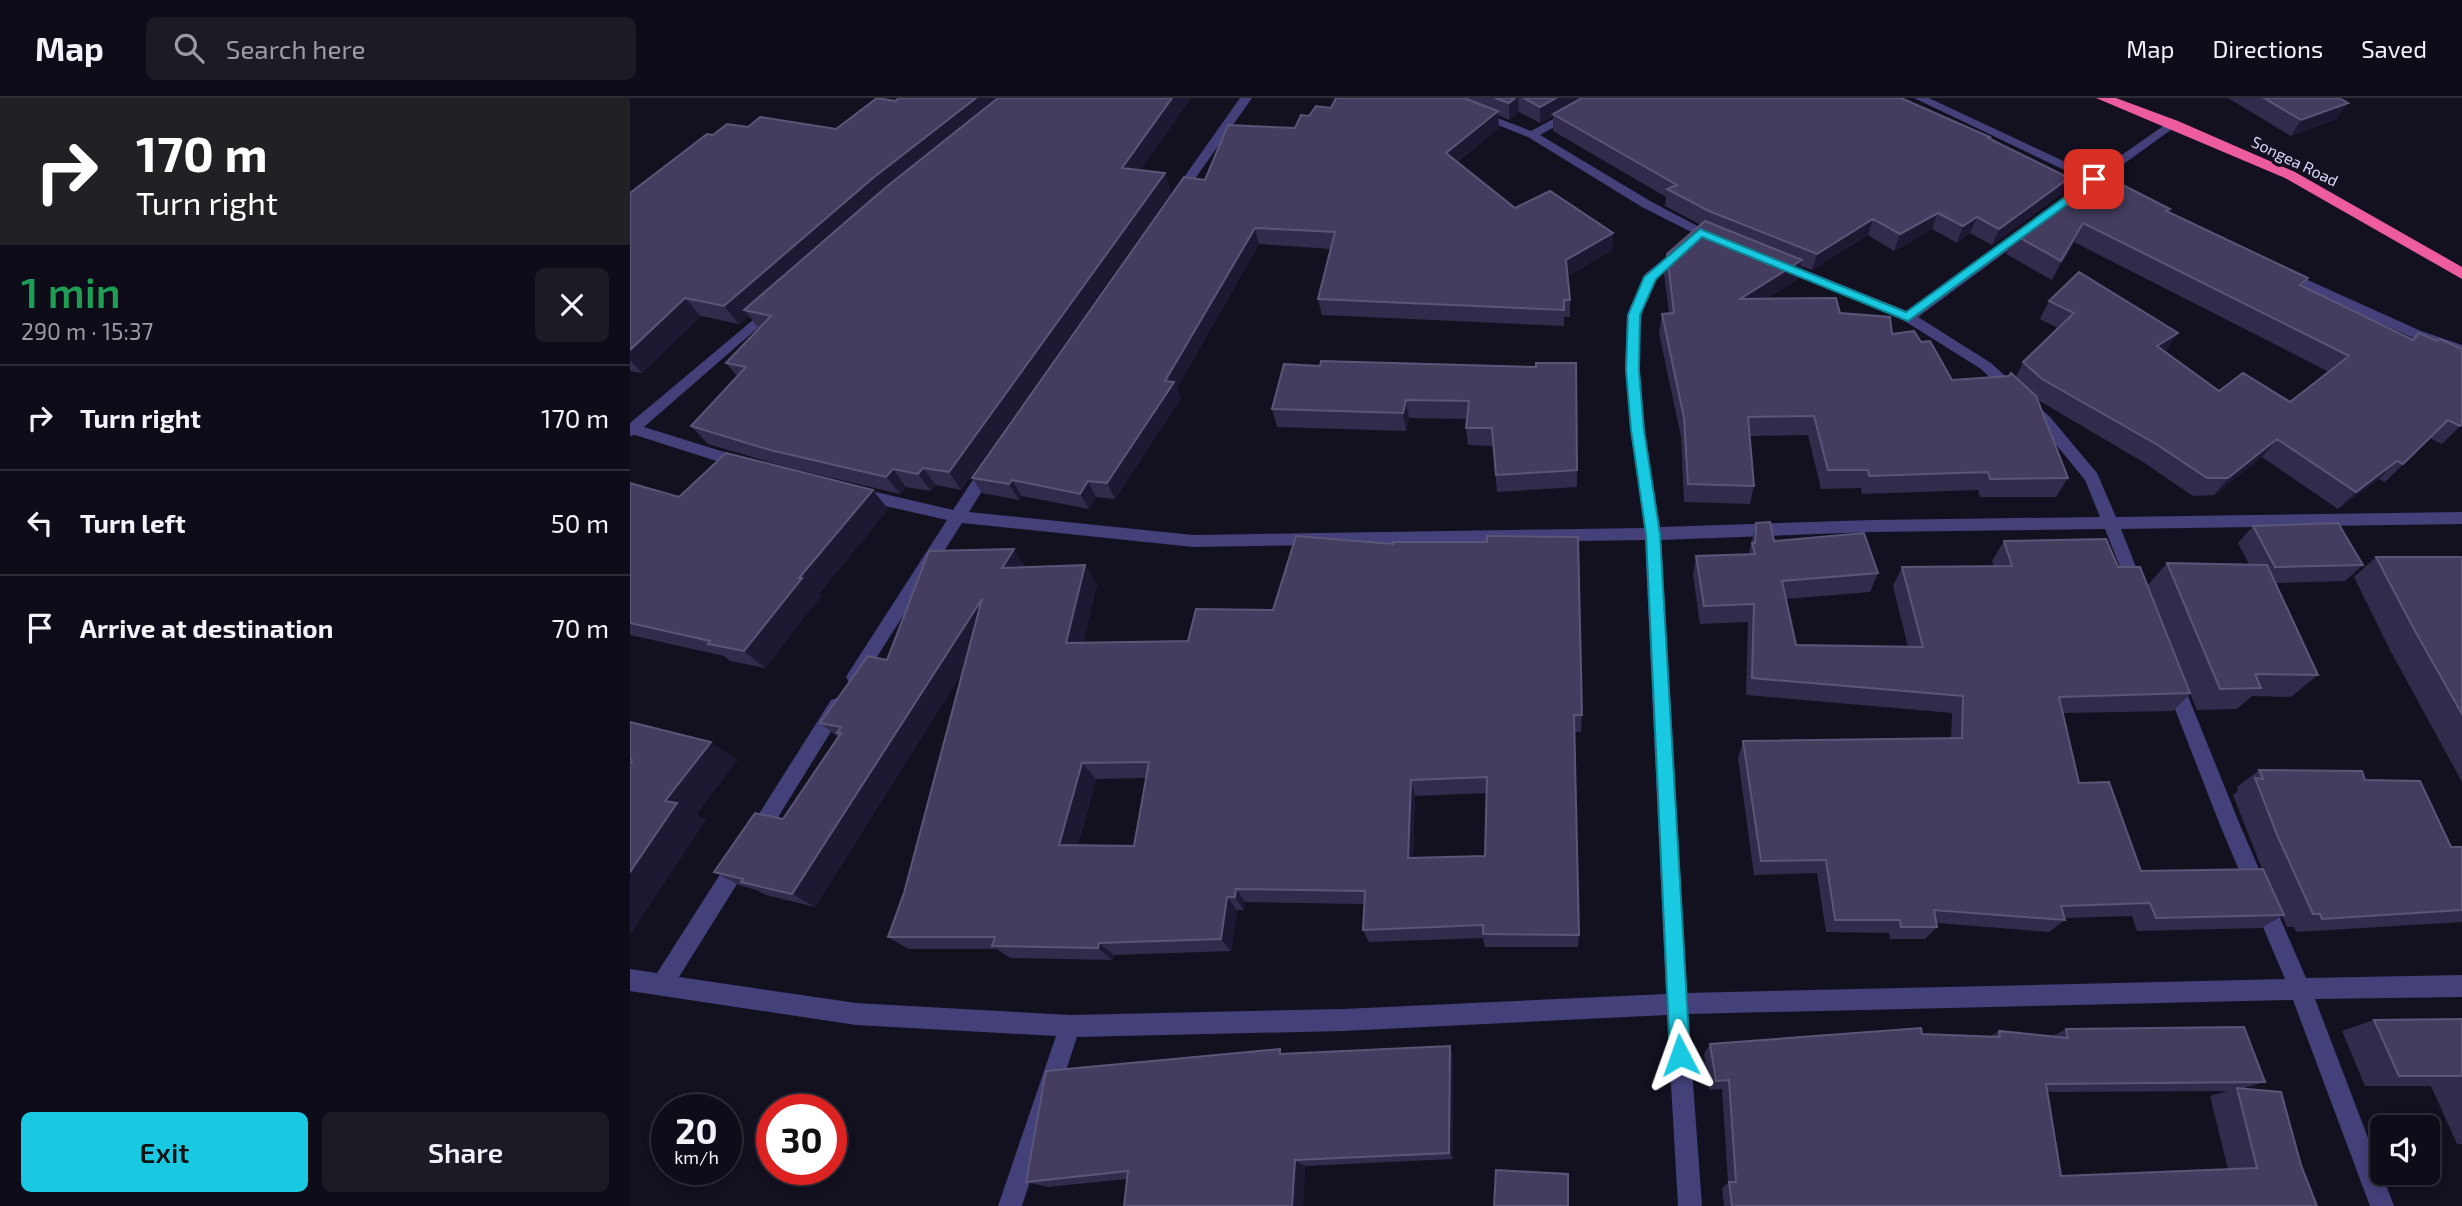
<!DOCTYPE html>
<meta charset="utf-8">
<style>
body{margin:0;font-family:"Exo 2",sans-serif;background:#1c1a25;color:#f1f3f6;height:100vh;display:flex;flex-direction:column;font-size:26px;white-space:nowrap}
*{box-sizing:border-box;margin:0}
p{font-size:23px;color:#9b9ba2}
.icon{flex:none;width:38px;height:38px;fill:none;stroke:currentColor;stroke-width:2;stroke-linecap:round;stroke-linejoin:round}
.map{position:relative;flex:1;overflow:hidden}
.sheet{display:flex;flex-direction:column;background:#0e0c18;width:630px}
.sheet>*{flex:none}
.hud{background:#202124;color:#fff;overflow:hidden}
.tools{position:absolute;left:1740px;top:1017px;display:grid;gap:14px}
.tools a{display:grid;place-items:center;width:70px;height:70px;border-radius:10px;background:#0e0c18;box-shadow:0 4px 10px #0003,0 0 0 2px #2e2c37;font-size:35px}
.speed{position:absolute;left:21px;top:996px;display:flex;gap:14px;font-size:35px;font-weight:700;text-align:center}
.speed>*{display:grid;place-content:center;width:91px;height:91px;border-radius:50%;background:#0e0c18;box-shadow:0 4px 10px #0003,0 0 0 2px #2e2c37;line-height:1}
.speed small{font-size:18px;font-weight:400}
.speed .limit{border:10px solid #d22;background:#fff;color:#111}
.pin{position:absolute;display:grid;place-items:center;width:60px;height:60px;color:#fff;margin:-30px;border-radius:14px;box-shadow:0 4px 10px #0006}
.me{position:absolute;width:77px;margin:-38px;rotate:356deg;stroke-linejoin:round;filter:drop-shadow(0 0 5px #0008)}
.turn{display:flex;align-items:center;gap:24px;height:147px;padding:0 21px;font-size:32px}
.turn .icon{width:91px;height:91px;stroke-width:2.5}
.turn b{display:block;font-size:49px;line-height:60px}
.round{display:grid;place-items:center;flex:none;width:74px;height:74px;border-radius:10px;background:#1c1a25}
.head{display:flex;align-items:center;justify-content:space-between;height:119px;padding:0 21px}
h1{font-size:42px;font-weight:600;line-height:52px;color:#1e9e55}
.primary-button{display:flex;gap:14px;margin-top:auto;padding:14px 21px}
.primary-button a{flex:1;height:80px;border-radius:10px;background:#19c9e1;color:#111;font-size:28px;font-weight:600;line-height:80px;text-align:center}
.primary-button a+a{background:#1c1a25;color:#f1f3f6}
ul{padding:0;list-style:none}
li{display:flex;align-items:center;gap:21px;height:105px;padding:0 21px;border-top:2px solid #2e2c37}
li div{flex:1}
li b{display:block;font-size:26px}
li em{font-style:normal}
header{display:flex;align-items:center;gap:42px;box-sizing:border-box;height:98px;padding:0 35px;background:#0e0c18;border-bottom:2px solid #2e2c37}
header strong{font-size:33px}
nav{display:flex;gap:38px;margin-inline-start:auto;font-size:24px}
.search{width:490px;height:63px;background:#1c1a25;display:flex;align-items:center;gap:18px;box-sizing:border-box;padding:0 24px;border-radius:10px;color:#9b9ba2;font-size:26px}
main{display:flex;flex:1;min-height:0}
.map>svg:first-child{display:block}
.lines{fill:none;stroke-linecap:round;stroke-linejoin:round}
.minor{fill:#43407a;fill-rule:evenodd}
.highway{fill:#ed5c9e;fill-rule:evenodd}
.wall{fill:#322b4c;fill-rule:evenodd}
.shaded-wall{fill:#1e1833}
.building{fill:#443d5f;stroke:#5b5577;stroke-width:2;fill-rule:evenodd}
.route{fill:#19c9e1;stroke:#108392;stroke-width:2}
.labels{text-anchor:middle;stroke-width:7;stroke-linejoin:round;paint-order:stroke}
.far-street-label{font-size:16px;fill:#d9d4fa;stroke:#131020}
</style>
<header>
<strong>Map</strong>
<div class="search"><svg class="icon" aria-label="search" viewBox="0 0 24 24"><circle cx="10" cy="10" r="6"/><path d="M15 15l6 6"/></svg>Search here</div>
<nav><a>Map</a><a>Directions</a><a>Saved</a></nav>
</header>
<main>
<section class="sheet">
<div class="hud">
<div class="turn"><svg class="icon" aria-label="right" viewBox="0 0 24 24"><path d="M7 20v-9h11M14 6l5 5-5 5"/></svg><div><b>170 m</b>Turn right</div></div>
</div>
<div class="head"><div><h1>1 min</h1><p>290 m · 15:37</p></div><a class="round"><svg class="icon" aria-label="close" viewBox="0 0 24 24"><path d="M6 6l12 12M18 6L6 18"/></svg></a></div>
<ul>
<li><svg class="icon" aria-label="right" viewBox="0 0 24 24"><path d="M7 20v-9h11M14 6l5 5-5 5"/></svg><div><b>Turn right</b></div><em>170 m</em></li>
<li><svg class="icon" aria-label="left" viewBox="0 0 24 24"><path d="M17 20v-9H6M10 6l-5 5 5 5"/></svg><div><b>Turn left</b></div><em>50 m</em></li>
<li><svg class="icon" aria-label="arrive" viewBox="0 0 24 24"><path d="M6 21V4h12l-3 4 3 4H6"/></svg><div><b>Arrive at destination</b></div><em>70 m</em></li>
</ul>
<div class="primary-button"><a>Exit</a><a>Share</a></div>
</section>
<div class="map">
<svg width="1832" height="1108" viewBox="0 0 1832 1108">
<rect width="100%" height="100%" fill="#131020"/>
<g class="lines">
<path class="minor" d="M 610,0 L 622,0 L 550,102 L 542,102 L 540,99 Z
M 800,0 L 816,0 L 901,33 L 962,0 L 976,0 L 910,37 L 1020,103 L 1092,141 L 1086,145 L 1081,144 L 1012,109 L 898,39 Z
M 1284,0 L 1299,0 L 1463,77 L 1539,24 L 1549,26 L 1473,81 L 1500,94 L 1502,97 L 1496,101 L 1465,87 L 1454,89 L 1452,86 L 1455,82 Z
M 1399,126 L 1405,130 L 1404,133 L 1288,219 L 1361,265 L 1420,319 L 1467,375 L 1486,419 L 1832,414 L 1832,426 L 1491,431 L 1515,492 L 1513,497 L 1501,497 L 1499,492 L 1475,431 L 1242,434 L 1031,442 L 1057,895 L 1655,881 L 1590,727 L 1534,583 L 1537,578 L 1543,575 L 1549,578 L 1552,583 L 1610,727 L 1676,880 L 1832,877 L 1832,899 L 1685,901 L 1764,1108 L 1740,1108 L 1663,902 L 1058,916 L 1072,1108 L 1048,1108 L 1037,917 L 713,933 L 447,939 L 392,1108 L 368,1108 L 426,938 L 226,927 L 0,893 L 0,871 L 27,875 L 103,756 L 110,754 L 117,756 L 120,763 L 117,770 L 49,879 L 226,905 L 440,917 L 713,911 L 1036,896 L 1015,442 L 563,449 L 332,425 L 231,584 L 225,587 L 219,584 L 216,579 L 219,574 L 317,422 L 229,402 L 221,396 L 229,390 L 323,412 L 354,365 L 359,363 L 367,369 L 339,414 L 563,437 L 1014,430 L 995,272 L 997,217 L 1015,176 L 1052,147 L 1059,151 C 1050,162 1036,169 1027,180 C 989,227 1021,372 1030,429 L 1242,422 L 1470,419 L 1455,382 L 1410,327 L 1351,271 L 1273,222 L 1141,166 L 1143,163 L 1153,163 L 1277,213 Z
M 1653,171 L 1791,233 L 1832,247 L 1832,257 L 1781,239 L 1648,178 L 1648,172 Z
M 141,207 L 148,211 L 146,214 L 14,329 L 120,362 L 123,366 L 120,370 L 115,372 L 5,337 L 0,338 L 0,325 Z
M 207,600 L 213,602 L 216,608 L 213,614 L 134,742 L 127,745 L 120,742 L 117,736 L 120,730 L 201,602 Z"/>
<path class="highway" d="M 1466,0 L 1486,0 L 1548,23 L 1665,74 L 1832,169 L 1832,181 L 1655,80 Z"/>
</g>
<path class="wall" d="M 269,0 L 561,0 L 510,72 L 535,75 L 541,94 L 331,392 L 306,387 L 301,393 L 276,389 L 270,396 L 156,369 L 78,346 L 61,328 L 107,278 L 96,265 L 129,231 L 119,218 L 109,226 L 71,218 L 12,275 L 0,273 L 0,95 L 83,37 L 118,29 L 206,31 L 265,3 Z
M 706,0 L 1271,0 L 1359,41 L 1431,96 L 1362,147 L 1340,135 L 1327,145 L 1302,131 L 1264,153 L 1238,137 L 1182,172 L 1171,168 L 1167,182 L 1138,200 L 1210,215 L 1262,236 L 1291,244 L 1322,282 L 1386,279 L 1393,264 L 1428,230 L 1410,221 L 1419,203 L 1536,254 L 1589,293 L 1660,304 L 1699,274 L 1444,144 L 1422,182 L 1376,156 L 1385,137 L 1468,91 L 1538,114 L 1678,180 L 1672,188 L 1832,326 L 1812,346 L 1800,340 L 1755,384 L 1749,381 L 1708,411 L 1632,359 L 1584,397 L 1563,398 L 1513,364 L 1408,302 L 1438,380 L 1426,399 L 1350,399 L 1348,392 L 1232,396 L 1231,390 L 1191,391 L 1178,337 L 1120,338 L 1124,388 L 1120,406 L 1054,404 L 1051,339 L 1029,235 L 1032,216 L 1039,215 L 1034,176 L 1037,156 L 1071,127 L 1035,108 L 1036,99 L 923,33 L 923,18 L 910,25 L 889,14 L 879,22 L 868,17 L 869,30 L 827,64 L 885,110 L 983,135 L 982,152 L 938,178 L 940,202 L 940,219 L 934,219 L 934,228 L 692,217 L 688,201 L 701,151 L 629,146 L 547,290 L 551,300 L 485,401 L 466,399 L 459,411 L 392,398 L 389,402 L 352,395 L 342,380 L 575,82 L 665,30 L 679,18 L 701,10 Z
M 1598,0 L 1709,0 L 1707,21 L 1661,38 Z
M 690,268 L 906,269 L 947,372 L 947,389 L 867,394 L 863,348 L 838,347 L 836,330 L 837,321 L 779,320 L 776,333 L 647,329 L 642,311 Z
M 0,385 L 49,399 L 258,411 L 189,496 L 191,498 L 135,570 L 100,563 L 94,558 L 0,537 Z
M 1126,425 L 1144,443 L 1248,475 L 1240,494 L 1156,501 L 1166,547 L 1278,549 L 1263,488 L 1272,469 L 1364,468 L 1362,463 L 1374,443 L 1488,469 L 1517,488 L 1537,465 L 1619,466 L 1608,445 L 1623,428 L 1733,467 L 1715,483 L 1645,485 L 1688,577 L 1661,599 L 1622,598 L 1607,611 L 1567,612 L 1560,596 L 1543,613 L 1433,615 L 1449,685 L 1511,773 L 1632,771 L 1603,697 L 1608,693 L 1607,689 L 1629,672 L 1735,682 L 1821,749 L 1832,749 L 1832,824 L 1666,834 L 1664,829 L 1657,829 L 1652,818 L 1631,830 L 1507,833 L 1502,818 L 1435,820 L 1435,822 L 1419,834 L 1307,825 L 1307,829 L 1295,841 L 1260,841 L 1259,835 L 1196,834 L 1187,775 L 1124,777 L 1108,660 L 1113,643 L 1321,640 L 1322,615 L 1116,597 L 1118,524 L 1070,526 L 1063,477 L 1066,458 L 1119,456 L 1121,445 Z
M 1746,459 L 1832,459 L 1832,684 L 1760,552 L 1724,479 Z
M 396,469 L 467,486 L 453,545 L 952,617 L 951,634 L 944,634 L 949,837 L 948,849 L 855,849 L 853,840 L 739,844 L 733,832 L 734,806 L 615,804 L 614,812 L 607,812 L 601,853 L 484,857 L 482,862 L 380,860 L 367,851 L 279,851 L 258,839 L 274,795 L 332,575 L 185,809 L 136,797 L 126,792 L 109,787 L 84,774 L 153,721 L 208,639 L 190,625 L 257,562 ZM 516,680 L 504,748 L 448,747 L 466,681 ZM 857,695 L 855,758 L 783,760 L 785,698 Z
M 1832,921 L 1832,1046 L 1827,1046 L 1801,988 L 1735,988 L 1712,933 L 1744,922 Z
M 1436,931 L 1635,984 L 1614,990 L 1671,1067 L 1687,1108 L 1094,1108 L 1092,1090 L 1098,1085 L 1092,991 L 1079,992 L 1074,956 L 1080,946 L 1292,936 L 1361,938 L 1369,933 L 1423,938 ZM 1597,993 L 1580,998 L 1598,1071 L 1431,1078 L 1417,994 Z
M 820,948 L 823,958 L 823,1061 L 675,1068 L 673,1108 L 494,1108 L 497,1081 L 418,1089 L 396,1084 L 655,956 Z"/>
<path class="shaded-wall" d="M 346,0 L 378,0 L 114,212 L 119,218 L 109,226 L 94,208 L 243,80 Z
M 542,0 L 561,0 L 499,89 L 492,70 Z
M 885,0 L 888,0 L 889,14 L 879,22 L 879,5 Z
M 926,0 L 956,0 L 923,16 L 923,18 L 910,25 L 910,9 Z
M 1718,5 L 1707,21 L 1661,38 L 1671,22 Z
M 868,13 L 869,30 L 817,71 L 816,55 Z
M 535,75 L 541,94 L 331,392 L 319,374 Z
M 1439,80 L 1431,96 L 1362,147 L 1369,131 Z
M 1308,115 L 1302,131 L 1264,153 L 1270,136 Z
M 1347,119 L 1340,135 L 1327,145 L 1333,128 Z
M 1243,121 L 1238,137 L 1182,172 L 1187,156 Z
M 1453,125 L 1444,144 L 1422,182 L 1431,163 Z
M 625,130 L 629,146 L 547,290 L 551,300 L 485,401 L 477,385 L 535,283 Z
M 983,135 L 982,152 L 936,179 L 936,162 Z
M 1172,162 L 1167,182 L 1107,220 L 1110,201 Z
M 55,200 L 71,218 L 12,275 L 0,262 L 0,252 Z
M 1548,235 L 1536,254 L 1515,266 L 1527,248 Z
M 776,302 L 779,320 L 776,333 L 773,315 Z
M 1647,341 L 1632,359 L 1584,397 L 1598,380 Z
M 1767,363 L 1749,381 L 1708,411 L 1726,394 Z
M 293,370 L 306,387 L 301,393 L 288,376 Z
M 263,371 L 276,389 L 270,396 L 256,379 Z
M 382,382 L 392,398 L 389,402 L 379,386 Z
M 458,383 L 466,399 L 459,411 L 450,396 Z
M 243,392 L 258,411 L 189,496 L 191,498 L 135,570 L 114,553 L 169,480 Z
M 384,451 L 397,471 L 372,470 Z
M 455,467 L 467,486 L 449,563 L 436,545 Z
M 352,501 L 367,520 L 185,809 L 162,796 Z
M 81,644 L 108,662 L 67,716 L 76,722 L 0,837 L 0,774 L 35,703 Z
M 452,665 L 466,681 L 444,761 L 429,747 Z
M 781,682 L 785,698 L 782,774 L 778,760 Z
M 606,791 L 615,804 L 614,812 L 605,799 Z
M 597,799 L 607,812 L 601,853 L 591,841 Z
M 469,845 L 484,857 L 482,862 L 468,850 Z
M 820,948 L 823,958 L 823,1061 L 819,1055 Z
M 665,1062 L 675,1068 L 673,1108 L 662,1108 Z"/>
<path class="building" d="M 247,0 L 265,3 L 269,0 L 346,0 L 243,80 L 94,208 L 55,200 L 0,252 L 0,95 L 77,36 L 83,37 L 97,26 L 118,29 L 130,19 L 206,31 Z
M 368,0 L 542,0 L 492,70 L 535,75 L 319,374 L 293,370 L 288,376 L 263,371 L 256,379 L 140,352 L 61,328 L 116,269 L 96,265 L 141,218 L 114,212 L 255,90 Z
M 706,0 L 834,0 L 868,13 L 816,55 L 885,110 L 920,93 L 983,135 L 936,162 L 940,202 L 934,202 L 934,212 L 688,201 L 705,134 L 625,130 L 535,283 L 544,284 L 477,385 L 458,383 L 450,396 L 382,382 L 379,386 L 342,380 L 554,79 L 575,82 L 598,27 L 665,30 L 671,17 L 679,18 L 686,8 L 701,10 Z
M 865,0 L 885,0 L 879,5 Z
M 894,0 L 926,0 L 910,9 Z
M 952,0 L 1271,0 L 1360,39 L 1358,40 L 1439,80 L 1369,131 L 1347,119 L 1333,128 L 1308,115 L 1270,136 L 1243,121 L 1187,156 L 1079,113 L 1037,91 L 1047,87 L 923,16 Z
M 1634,0 L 1709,0 L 1718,5 L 1671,22 Z
M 1483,82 L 1540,111 L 1536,113 L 1678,180 L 1670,187 L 1783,242 L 1789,235 L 1807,243 L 1810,241 L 1832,251 L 1832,326 L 1830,328 L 1818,322 L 1773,366 L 1767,363 L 1726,394 L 1647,341 L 1598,380 L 1577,380 L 1526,346 L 1412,281 L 1393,264 L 1444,215 L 1419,203 L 1449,174 L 1548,235 L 1527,248 L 1589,293 L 1613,275 L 1660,304 L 1719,258 L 1453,125 L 1431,163 L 1385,137 L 1455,85 L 1468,91 Z
M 1075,123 L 1172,162 L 1110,201 L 1206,200 L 1210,215 L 1260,219 L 1262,236 L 1284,233 L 1291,244 L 1300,243 L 1322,282 L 1379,278 L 1381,275 L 1406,298 L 1438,380 L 1360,381 L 1358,374 L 1239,378 L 1238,372 L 1198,372 L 1184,318 L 1118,319 L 1124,388 L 1058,386 L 1054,320 L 1032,216 L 1044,215 L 1037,156 Z
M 691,263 L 906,269 L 906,265 L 946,265 L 947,372 L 866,377 L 862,330 L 836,330 L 839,303 L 776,302 L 773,315 L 642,311 L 654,266 L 690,268 Z
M 96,355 L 243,392 L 169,480 L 172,480 L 114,553 L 78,546 L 80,543 L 0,525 L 0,385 L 49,399 Z
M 1140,424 L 1144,443 L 1234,435 L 1248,475 L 1152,483 L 1166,547 L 1293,549 L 1272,469 L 1382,468 L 1374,443 L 1476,441 L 1488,469 L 1510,469 L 1560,595 L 1429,599 L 1449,685 L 1479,684 L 1511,773 L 1633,771 L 1654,817 L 1526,820 L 1520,805 L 1431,808 L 1435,822 L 1304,812 L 1307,829 L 1271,829 L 1270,822 L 1205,822 L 1196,762 L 1131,763 L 1113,643 L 1332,640 L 1333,598 L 1122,580 L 1124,506 L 1074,508 L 1066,458 L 1125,456 L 1122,445 L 1125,445 L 1126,425 Z
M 1708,425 L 1733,467 L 1645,469 L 1623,428 Z
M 666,438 L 763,446 L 763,444 L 857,444 L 857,438 L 948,439 L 952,617 L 944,617 L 949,837 L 853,836 L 853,827 L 733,832 L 735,793 L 606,791 L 605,799 L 597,799 L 591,841 L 469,845 L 468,850 L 362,848 L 365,839 L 258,839 L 274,795 L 352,501 L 162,796 L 111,784 L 113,781 L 84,774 L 125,715 L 153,721 L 211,635 L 207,635 L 211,629 L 190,625 L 238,558 L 257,562 L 299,453 L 384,451 L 372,470 L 455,467 L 436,545 L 558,543 L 566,511 L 643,512 ZM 519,664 L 504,748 L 429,747 L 452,665 ZM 857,679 L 855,758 L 778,760 L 781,682 Z
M 1746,459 L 1832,459 L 1832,616 L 1785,533 Z
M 1537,465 L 1637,467 L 1688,577 L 1625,576 L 1631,590 L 1590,591 Z
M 0,624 L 81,644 L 35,703 L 47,705 L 0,774 L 0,666 L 2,662 L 0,661 Z
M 1629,672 L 1732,673 L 1735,682 L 1790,683 L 1821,749 L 1832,749 L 1832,812 L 1692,821 L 1690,816 L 1683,816 L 1648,739 L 1625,680 L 1633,681 Z
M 1832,921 L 1832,978 L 1769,978 L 1744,922 Z
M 1614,929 L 1635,984 L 1416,986 L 1431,1078 L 1627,1070 L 1607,990 L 1651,994 L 1671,1067 L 1687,1108 L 1102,1108 L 1099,1084 L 1106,1084 L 1099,982 L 1086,983 L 1080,946 L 1291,930 L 1292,936 L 1370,939 L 1369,933 L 1438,940 L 1436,931 Z
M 820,948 L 819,1055 L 665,1062 L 662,1108 L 494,1108 L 498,1073 L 396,1084 L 416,973 L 650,951 L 650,956 Z
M 866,1072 L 938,1076 L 938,1108 L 864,1108 Z"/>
<path class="route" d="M 1464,78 L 1469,81 L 1468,84 L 1278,223 L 1072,139 L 1026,181 L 1010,217 L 1009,272 L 1014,332 L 1030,436 L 1060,957 L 1057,964 L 1050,967 L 1043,964 L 1040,957 L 1016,436 L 1001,332 L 996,272 L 998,217 L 1014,179 L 1070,131 L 1276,214 Z"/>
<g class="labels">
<g class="far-street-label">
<text transform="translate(1665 63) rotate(26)" y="6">Songea Road</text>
</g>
</g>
</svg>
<div class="tools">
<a><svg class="icon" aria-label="sound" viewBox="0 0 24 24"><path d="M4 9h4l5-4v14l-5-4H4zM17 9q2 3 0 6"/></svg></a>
</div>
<div class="speed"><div>20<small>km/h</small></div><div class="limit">30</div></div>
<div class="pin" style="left:1464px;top:81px;background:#d93025"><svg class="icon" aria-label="arrive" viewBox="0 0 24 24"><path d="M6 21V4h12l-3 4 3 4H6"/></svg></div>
<svg class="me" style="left:1050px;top:957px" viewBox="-20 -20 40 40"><path d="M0-17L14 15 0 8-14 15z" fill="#19c9e1" stroke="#fff" stroke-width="4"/></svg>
</div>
</main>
